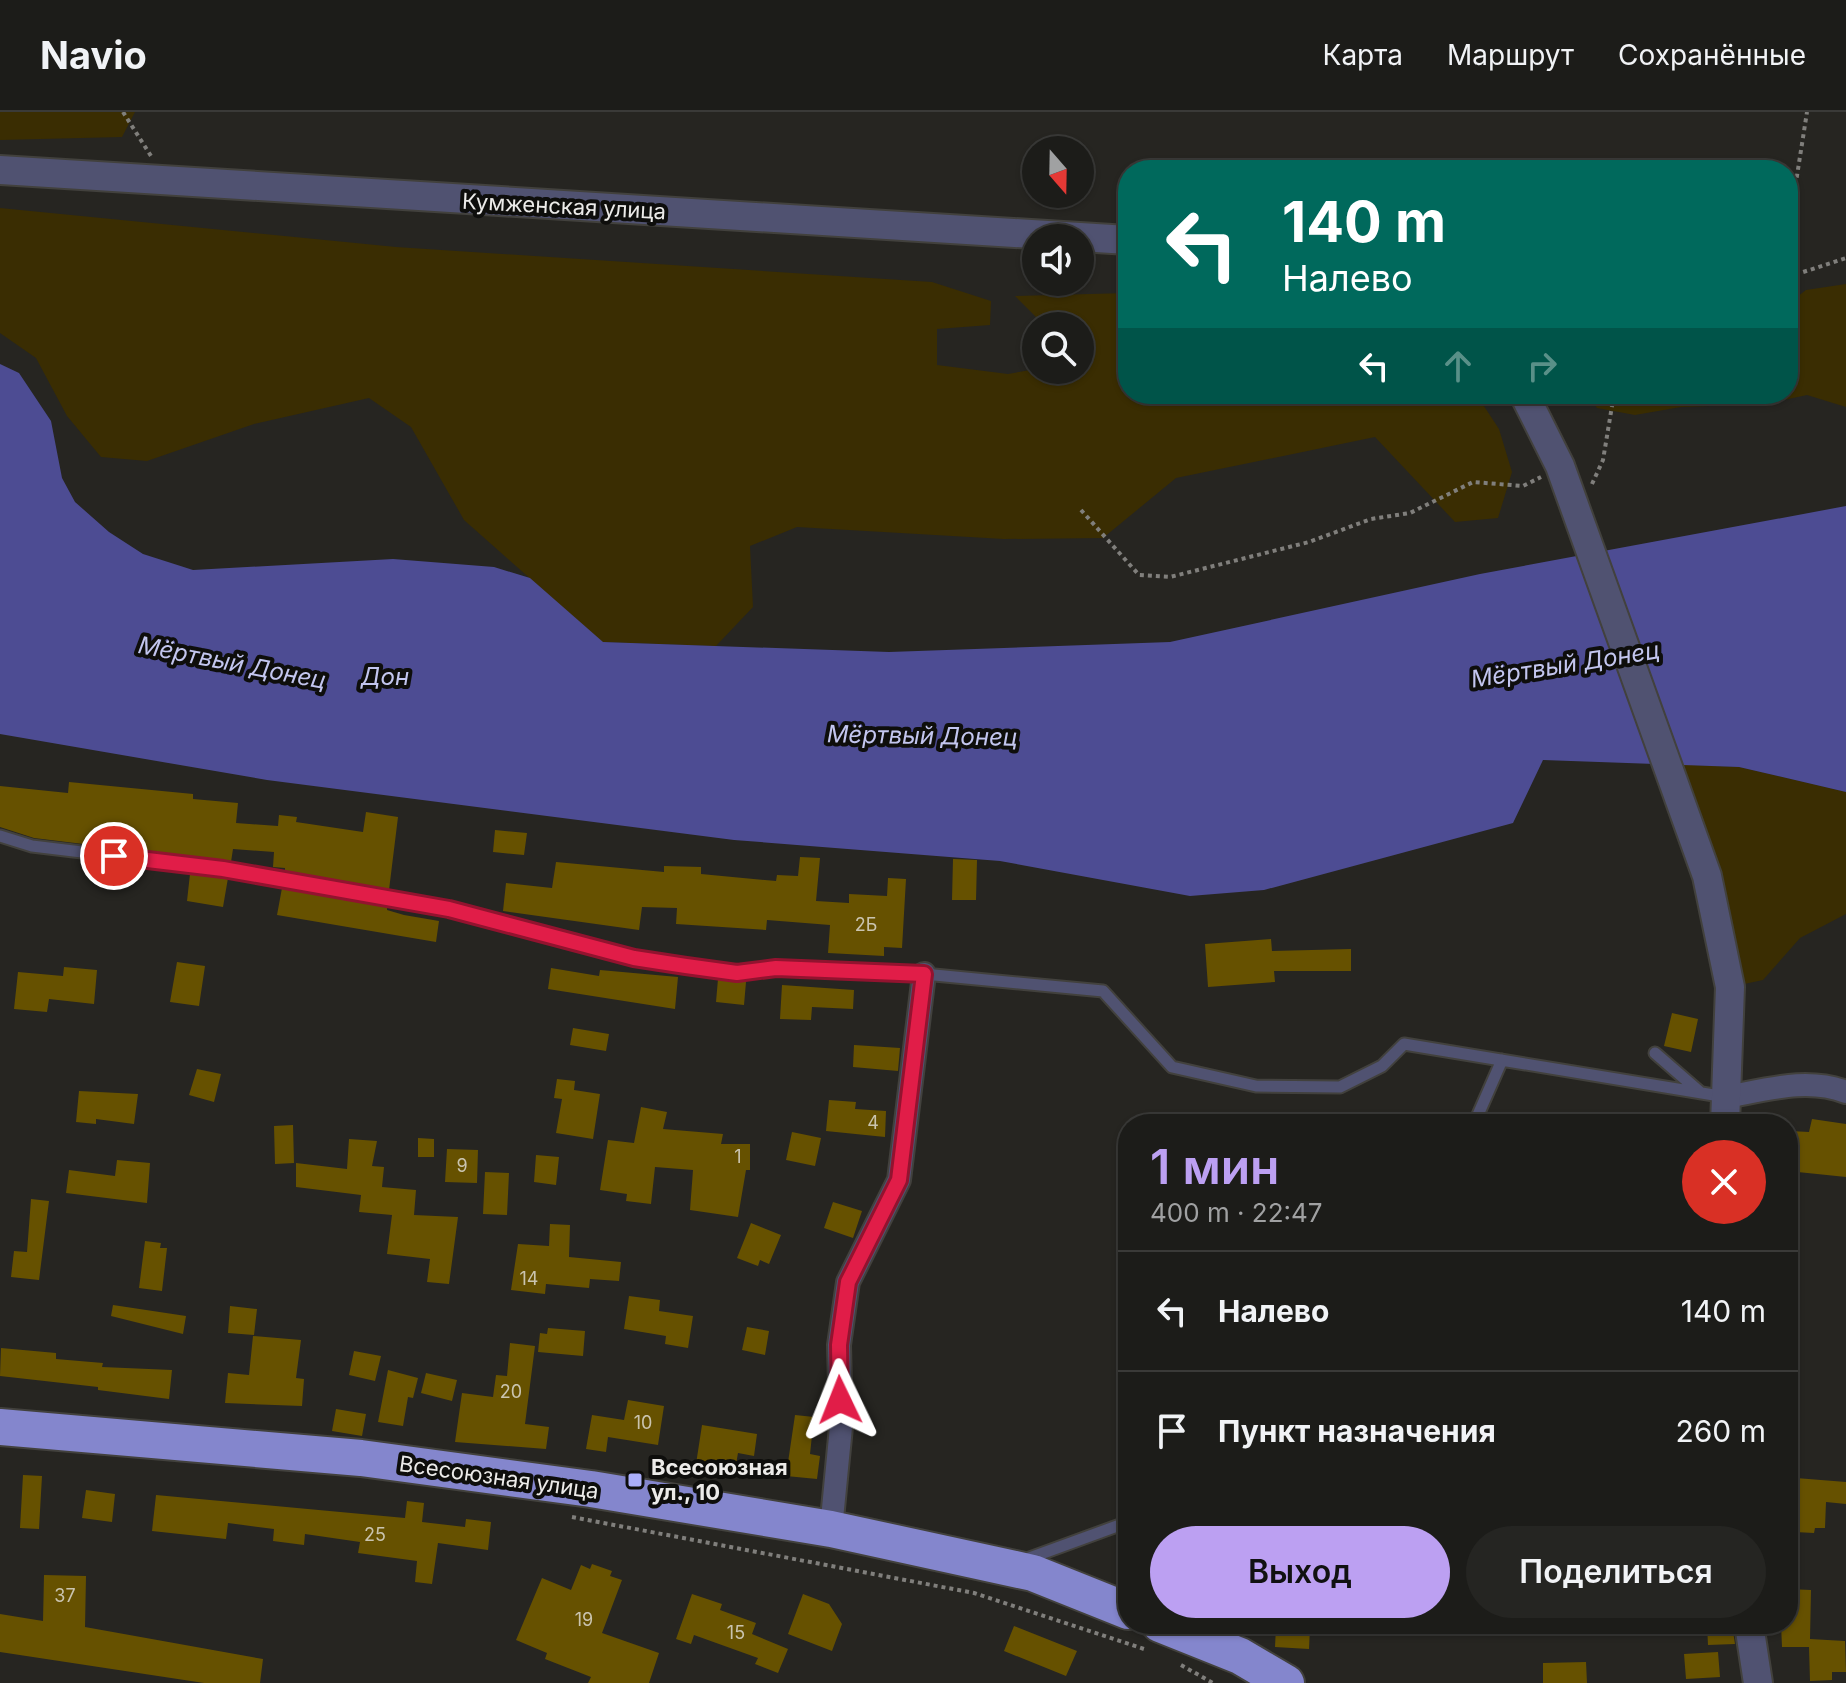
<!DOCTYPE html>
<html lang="ru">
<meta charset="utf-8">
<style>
body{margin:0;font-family:Inter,sans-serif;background:#252522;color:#f1f3f6;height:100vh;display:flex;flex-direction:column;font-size:30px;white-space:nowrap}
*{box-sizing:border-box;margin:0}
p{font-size:26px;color:#a0a1a2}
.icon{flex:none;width:44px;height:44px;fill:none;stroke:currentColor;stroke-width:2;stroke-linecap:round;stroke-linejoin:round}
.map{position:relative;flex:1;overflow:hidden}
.sheet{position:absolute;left:1118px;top:1002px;width:680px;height:520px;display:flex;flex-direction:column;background:#1c1c19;border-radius:32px;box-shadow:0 2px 6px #0004,0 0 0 2px #3a3a38}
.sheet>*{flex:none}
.top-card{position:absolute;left:1118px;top:48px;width:680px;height:244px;border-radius:32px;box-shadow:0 2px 6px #0004,0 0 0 2px #3a3a38;background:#00695c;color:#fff;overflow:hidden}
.needle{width:52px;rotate:160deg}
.controls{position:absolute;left:1022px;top:24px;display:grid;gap:16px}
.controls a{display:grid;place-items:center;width:72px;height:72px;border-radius:50%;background:#1c1c19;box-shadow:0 2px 6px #0004,0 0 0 2px #3a3a38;font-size:40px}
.pin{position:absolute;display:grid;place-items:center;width:68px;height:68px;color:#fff;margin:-34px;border:4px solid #fff;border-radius:50%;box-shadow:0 2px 8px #0007}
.me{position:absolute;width:88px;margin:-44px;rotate:358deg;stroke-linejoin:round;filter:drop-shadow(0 0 6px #0008)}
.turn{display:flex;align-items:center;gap:28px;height:168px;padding:0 32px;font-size:36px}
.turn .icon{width:104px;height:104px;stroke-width:2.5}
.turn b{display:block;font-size:56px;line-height:68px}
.lanes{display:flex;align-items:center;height:76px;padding:0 32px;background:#0003;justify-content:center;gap:40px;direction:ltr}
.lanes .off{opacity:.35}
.round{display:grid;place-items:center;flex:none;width:84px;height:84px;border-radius:42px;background:#252522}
.head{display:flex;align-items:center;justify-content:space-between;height:136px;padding:0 32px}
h1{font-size:48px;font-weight:600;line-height:60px;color:#bca0f2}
.action{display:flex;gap:16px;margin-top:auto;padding:16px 32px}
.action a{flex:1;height:92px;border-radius:48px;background:#bca0f2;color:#111;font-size:32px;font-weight:600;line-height:92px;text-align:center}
.action a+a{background:#252522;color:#f1f3f6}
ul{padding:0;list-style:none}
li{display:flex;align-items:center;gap:24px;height:120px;padding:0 32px;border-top:2px solid #3a3a38}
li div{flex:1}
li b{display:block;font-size:30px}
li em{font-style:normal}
header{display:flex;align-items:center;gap:48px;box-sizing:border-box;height:112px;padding:0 40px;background:#1c1c19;border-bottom:2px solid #3a3a38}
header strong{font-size:38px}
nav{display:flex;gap:44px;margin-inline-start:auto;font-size:28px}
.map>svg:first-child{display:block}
.green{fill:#3a2d02}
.water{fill:#4d4c93}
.building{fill:#665100}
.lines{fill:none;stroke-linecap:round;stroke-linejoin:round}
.service-casing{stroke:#42413d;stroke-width:15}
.minor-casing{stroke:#42413d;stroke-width:26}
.tertiary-casing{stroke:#42413d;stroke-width:32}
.trunk-casing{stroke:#42413d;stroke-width:40}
.path{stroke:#807f7c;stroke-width:4;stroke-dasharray:4 4;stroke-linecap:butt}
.service{stroke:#505271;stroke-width:11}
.minor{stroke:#505271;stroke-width:22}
.tertiary{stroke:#505271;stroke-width:28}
.trunk{stroke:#8486cd;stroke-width:36}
.route-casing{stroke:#92132f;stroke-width:20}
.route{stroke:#e11d48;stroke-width:14}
.poi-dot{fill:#abaffb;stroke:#0e0e0c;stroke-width:3}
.labels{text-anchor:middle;stroke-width:8;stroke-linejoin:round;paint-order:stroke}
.number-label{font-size:18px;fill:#cac4af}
.street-label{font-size:22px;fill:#ecebe9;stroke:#0e0e0c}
.poi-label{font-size:22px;font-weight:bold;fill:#ecebe9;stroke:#0e0e0c;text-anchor:start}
.water-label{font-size:24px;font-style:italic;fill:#c3c6ef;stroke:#0e0e0c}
</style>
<header>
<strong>Navio</strong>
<nav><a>Карта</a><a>Маршрут</a><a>Сохранённые</a></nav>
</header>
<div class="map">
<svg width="1846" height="1571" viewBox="0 0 1846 1571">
<rect width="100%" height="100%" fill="#262521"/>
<path class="green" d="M 0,0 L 135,0 L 122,25 L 0,28 Z
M 0,96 L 396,135 L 932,170 L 991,189 L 990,213 L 937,217 L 937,253 L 1008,262 L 1036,257 L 1080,258 L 1080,214 L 1045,214 L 1015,184 L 1128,181 L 1128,282 L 1476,282 L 1499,317 L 1512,360 L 1498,406 L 1455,410 L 1375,325 L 1176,366 L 1103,426 L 1004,427 L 797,415 L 750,434 L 753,495 L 716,534 L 602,530 L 464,408 L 411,315 L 369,286 L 254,312 L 147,349 L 101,345 L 67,304 L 36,246 L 0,221 Z
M 1846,172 L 1846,295 L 1807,283 L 1766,292 L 1681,295 L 1635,303 L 1597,296 L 1587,282 L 1788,282 L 1788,192 L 1806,178 Z
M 1667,652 L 1739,655 L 1846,680 L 1846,802 L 1800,826 L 1763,868 L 1730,875 Z"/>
<path class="water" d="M 0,252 L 19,261 L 51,309 L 62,366 L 75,390 L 109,420 L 143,442 L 193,458 L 393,447 L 494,455 L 530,466 L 603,530 L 889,540 L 1170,530 L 1480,462 L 1846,394 L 1846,680 L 1739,655 L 1543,648 L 1513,711 L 1264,778 L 1190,784 L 1000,749 L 734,728 L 267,668 L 0,622 Z"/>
<path class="building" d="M 69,670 L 193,682 L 193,687 L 238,691 L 236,711 L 278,714 L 279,703 L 297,705 L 296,710 L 363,720 L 366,700 L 398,705 L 389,778 L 285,759 L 285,756 L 273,755 L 274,740 L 233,737 L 231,750 L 34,726 L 0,715 L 0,674 L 68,681 Z
M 495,718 L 527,721 L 524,743 L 493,740 Z
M 800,745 L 820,746 L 816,789 L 849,791 L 849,782 L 887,784 L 888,766 L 906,767 L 902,836 L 884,835 L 884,844 L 828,841 L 830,813 L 767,808 L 766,818 L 676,812 L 677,796 L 642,795 L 639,818 L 503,799 L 506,771 L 552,776 L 556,750 L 664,760 L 664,754 L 701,755 L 701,762 L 776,769 L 777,763 L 798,764 Z
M 953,747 L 977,748 L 976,788 L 952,788 Z
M 190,762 L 228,766 L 223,795 L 187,789 Z
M 282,776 L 387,795 L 387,798 L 404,803 L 439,809 L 436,830 L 277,803 Z
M 1271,827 L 1272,839 L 1351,837 L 1351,859 L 1274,859 L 1275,870 L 1208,875 L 1205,832 Z
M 177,850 L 205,854 L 199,894 L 170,890 Z
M 64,855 L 97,858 L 94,892 L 49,887 L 47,900 L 14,897 L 18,860 L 63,864 Z
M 551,856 L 599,864 L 600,858 L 678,865 L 675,897 L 548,877 Z
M 718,867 L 746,870 L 744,893 L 716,890 Z
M 782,873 L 854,878 L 853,897 L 812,895 L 811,908 L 780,907 Z
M 1672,901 L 1698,907 L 1691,940 L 1664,934 Z
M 573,916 L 609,922 L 606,939 L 570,933 Z
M 854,933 L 900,936 L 898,959 L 853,955 Z
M 197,957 L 221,962 L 214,990 L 189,983 Z
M 557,967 L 575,969 L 574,978 L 600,982 L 593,1027 L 556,1021 L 562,987 L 554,986 Z
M 79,979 L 138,982 L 134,1012 L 96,1007 L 96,1012 L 76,1010 Z
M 829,988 L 856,990 L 855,997 L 886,999 L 885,1025 L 826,1019 Z
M 641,995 L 667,1000 L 663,1017 L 723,1022 L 721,1032 L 750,1032 L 750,1058 L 746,1058 L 738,1105 L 690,1098 L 693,1058 L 655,1055 L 651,1092 L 626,1089 L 627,1082 L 600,1078 L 608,1028 L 634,1031 Z
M 1812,1007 L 1846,1012 L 1846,1065 L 1788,1059 L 1790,1019 L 1809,1020 Z
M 293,1013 L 294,1051 L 275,1052 L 274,1014 Z
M 792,1020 L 821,1026 L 815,1054 L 786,1048 Z
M 418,1026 L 434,1027 L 434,1045 L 418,1045 Z
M 349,1027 L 377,1029 L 372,1054 L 384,1055 L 382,1075 L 416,1078 L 414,1103 L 458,1105 L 449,1172 L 427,1170 L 430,1147 L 387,1142 L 392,1103 L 359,1100 L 361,1083 L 296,1075 L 296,1051 L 347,1057 Z
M 447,1037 L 478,1038 L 477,1071 L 445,1070 Z
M 536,1043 L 559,1045 L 556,1073 L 534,1070 Z
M 117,1048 L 150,1051 L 147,1091 L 66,1081 L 69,1058 L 115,1064 Z
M 485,1060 L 509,1061 L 507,1103 L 483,1102 Z
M 31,1087 L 49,1089 L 39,1168 L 11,1165 L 14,1139 L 27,1140 Z
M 833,1090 L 862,1099 L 853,1126 L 824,1116 Z
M 751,1111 L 781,1123 L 769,1152 L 760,1148 L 758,1154 L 737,1146 Z
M 550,1112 L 570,1113 L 569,1145 L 621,1150 L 619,1169 L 590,1167 L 589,1176 L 546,1172 L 545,1182 L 511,1178 L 518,1132 L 549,1134 Z
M 145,1129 L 161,1131 L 160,1136 L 167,1136 L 162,1179 L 139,1176 Z
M 629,1184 L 660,1188 L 659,1199 L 693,1204 L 688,1236 L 665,1232 L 666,1224 L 624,1217 Z
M 113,1193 L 186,1204 L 183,1222 L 111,1204 Z
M 230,1194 L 257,1197 L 254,1223 L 228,1221 Z
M 747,1215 L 769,1219 L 765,1243 L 742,1238 Z
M 548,1216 L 585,1219 L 583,1244 L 538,1240 L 540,1221 L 547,1222 Z
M 253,1224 L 301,1228 L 296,1266 L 304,1267 L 302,1294 L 225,1291 L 228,1261 L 249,1263 Z
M 510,1231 L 535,1234 L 525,1312 L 549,1315 L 546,1337 L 455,1330 L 462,1281 L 493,1285 L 496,1263 L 507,1264 Z
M 1,1236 L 56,1241 L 56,1247 L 103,1251 L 102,1255 L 172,1258 L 169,1287 L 98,1278 L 98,1275 L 0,1264 Z
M 354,1239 L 381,1244 L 375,1269 L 349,1263 Z
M 388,1258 L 418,1266 L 413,1286 L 408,1285 L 403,1314 L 378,1310 Z
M 426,1261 L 457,1268 L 452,1289 L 421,1281 Z
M 628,1288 L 664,1294 L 658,1333 L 608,1325 L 606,1340 L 586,1337 L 592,1303 L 624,1308 Z
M 336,1297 L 366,1302 L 362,1324 L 332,1319 Z
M 795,1303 L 814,1305 L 810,1342 L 820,1344 L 817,1367 L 786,1364 Z
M 702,1313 L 757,1322 L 754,1344 L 738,1341 L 735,1358 L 696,1352 Z
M 23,1363 L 42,1364 L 39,1417 L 20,1416 Z
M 1796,1366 L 1846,1370 L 1846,1392 L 1826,1390 L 1825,1416 L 1815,1416 L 1814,1421 L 1795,1420 L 1797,1398 L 1790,1398 L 1790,1371 L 1796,1371 Z
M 86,1378 L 115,1382 L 112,1410 L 82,1406 Z
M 156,1383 L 405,1406 L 407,1389 L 424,1391 L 422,1410 L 465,1415 L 466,1407 L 491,1410 L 488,1438 L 438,1431 L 432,1472 L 415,1470 L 417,1449 L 358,1441 L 360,1430 L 305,1422 L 304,1433 L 273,1429 L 274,1417 L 228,1411 L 226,1427 L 152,1419 Z
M 592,1452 L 612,1459 L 610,1464 L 622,1468 L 602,1521 L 659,1541 L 649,1571 L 588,1571 L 591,1565 L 545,1547 L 547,1541 L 516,1528 L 542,1466 L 571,1478 L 581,1453 L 590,1457 Z
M 44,1463 L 86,1464 L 85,1515 L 263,1547 L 260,1571 L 204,1571 L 0,1540 L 0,1502 L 43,1509 Z
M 1788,1477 L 1811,1478 L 1810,1527 L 1845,1529 L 1846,1560 L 1832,1560 L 1832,1568 L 1810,1569 L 1809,1535 L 1782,1535 L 1781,1512 L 1788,1512 Z
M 692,1482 L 722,1492 L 720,1498 L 756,1511 L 752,1522 L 788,1537 L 778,1561 L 755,1552 L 758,1546 L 694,1523 L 691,1532 L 676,1527 Z
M 803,1482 L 829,1492 L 842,1512 L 832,1539 L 788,1522 Z
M 1728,1512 L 1732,1512 L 1735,1532 L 1708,1533 L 1707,1513 Z
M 1014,1514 L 1077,1539 L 1066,1564 L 1004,1539 Z
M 1276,1514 L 1310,1516 L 1309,1537 L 1275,1535 Z
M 1718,1540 L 1720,1565 L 1686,1567 L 1684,1542 Z
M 1586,1550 L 1587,1571 L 1543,1571 L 1543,1551 Z"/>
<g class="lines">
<g class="service-casing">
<path id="service" d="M 0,724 L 32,734 L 223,757 L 449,797 L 634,846 L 737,861 L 776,856 L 924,862 L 1103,879 L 1172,955 L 1256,974 L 1340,975 L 1382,954 L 1404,932 L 1726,985
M 1655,941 L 1701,981
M 1474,1012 L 1502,948
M 1024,1448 L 1128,1410"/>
</g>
<g class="minor-casing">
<path id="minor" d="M 1726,985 C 1766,978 1807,965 1846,980
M 831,1417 L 841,1315 L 839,1233 L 848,1170 L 899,1068 L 924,862"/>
</g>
<g class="tertiary-casing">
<path id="tertiary" d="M 0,58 L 1128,128
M 1524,282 L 1560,354 L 1707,764 L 1730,875 L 1725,1012
M 1749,1512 L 1758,1571"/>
</g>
<g class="trunk-casing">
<path id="trunk" d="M 0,1315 L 361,1346 L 591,1377 L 831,1417 L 1033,1461 L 1128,1499
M 1160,1512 L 1240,1544 L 1286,1571"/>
</g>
<path class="path" d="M 123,0 L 151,44
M 1788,121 L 1807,0
M 1788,165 L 1846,146
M 1592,372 L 1603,348 L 1614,282
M 1081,398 L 1139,463 L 1170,465 L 1309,430 L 1371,407 L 1410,401 L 1473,370 L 1523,374 L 1541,365
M 572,1405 L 974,1481 L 1147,1538
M 1181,1553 L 1213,1571"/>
<use href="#service" class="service"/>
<use href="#minor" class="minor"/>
<use href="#tertiary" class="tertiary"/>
<use href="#trunk" class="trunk"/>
</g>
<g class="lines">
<g class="route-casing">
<path id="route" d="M 114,744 L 223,757 L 449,797 L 634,846 L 686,854 L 737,861 L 776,856 L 924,862 L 899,1068 L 848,1170 L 839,1233 L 840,1288"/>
</g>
<use href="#route" class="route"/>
</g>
<rect class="poi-dot" x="627" y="1360" width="16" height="16" rx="4"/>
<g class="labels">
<g class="number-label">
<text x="866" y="819">2Б</text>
<text x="873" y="1017">4</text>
<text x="738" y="1051">1</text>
<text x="462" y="1060">9</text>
<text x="529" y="1173">14</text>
<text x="511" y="1286">20</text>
<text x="643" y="1317">10</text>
<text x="375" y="1429">25</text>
<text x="65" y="1490">37</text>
<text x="584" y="1514">19</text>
<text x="736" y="1527">15</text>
</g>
<g class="street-label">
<text transform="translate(564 94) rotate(3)" y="8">Кумженская улица</text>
<text transform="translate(499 1365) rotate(8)" y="8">Всесоюзная улица</text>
</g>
<g class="poi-label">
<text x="651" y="1363">Всесоюзная<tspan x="651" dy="25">ул., 10</tspan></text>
</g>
<g class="water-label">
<text transform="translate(232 551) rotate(11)" y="8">Мёртвый Донец</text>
<text transform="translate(1565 553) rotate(-9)" y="8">Мёртвый Донец</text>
<text x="385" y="573">Дон</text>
<text transform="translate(922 624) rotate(1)" y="8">Мёртвый Донец</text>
</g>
</g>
</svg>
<div class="controls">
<a><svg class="needle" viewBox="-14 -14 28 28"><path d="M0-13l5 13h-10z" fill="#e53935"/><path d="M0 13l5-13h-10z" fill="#a0a1a2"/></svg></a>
<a><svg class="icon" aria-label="sound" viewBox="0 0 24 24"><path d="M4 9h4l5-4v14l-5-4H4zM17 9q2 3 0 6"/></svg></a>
<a><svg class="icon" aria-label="search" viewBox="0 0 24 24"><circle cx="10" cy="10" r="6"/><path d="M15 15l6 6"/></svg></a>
</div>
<div class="pin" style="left:114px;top:744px;background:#d93025"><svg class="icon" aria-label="arrive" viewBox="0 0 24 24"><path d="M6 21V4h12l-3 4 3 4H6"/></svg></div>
<svg class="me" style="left:840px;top:1288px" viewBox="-20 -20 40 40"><path d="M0-17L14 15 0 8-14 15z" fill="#e11d48" stroke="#fff" stroke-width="4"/></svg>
<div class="top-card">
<div class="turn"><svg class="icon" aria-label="left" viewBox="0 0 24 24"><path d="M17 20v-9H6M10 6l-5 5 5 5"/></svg><div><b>140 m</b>Налево</div></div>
<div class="lanes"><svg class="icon" aria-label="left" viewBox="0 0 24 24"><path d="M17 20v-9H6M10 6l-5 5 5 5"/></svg><svg class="icon off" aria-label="ahead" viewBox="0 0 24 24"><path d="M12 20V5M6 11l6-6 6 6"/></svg><svg class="icon off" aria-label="right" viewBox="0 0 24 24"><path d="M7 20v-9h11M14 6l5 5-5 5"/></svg></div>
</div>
<section class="sheet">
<div class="head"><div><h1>1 мин</h1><p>400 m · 22:47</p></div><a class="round" style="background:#d93025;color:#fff"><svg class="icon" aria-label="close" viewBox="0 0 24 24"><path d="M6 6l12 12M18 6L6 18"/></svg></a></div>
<ul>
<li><svg class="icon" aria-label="left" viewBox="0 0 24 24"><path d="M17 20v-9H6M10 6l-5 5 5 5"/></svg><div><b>Налево</b></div><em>140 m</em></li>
<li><svg class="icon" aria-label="arrive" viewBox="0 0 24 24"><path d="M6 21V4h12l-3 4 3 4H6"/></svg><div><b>Пункт назначения</b></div><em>260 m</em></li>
</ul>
<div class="action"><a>Выход</a><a>Поделиться</a></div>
</section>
</div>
